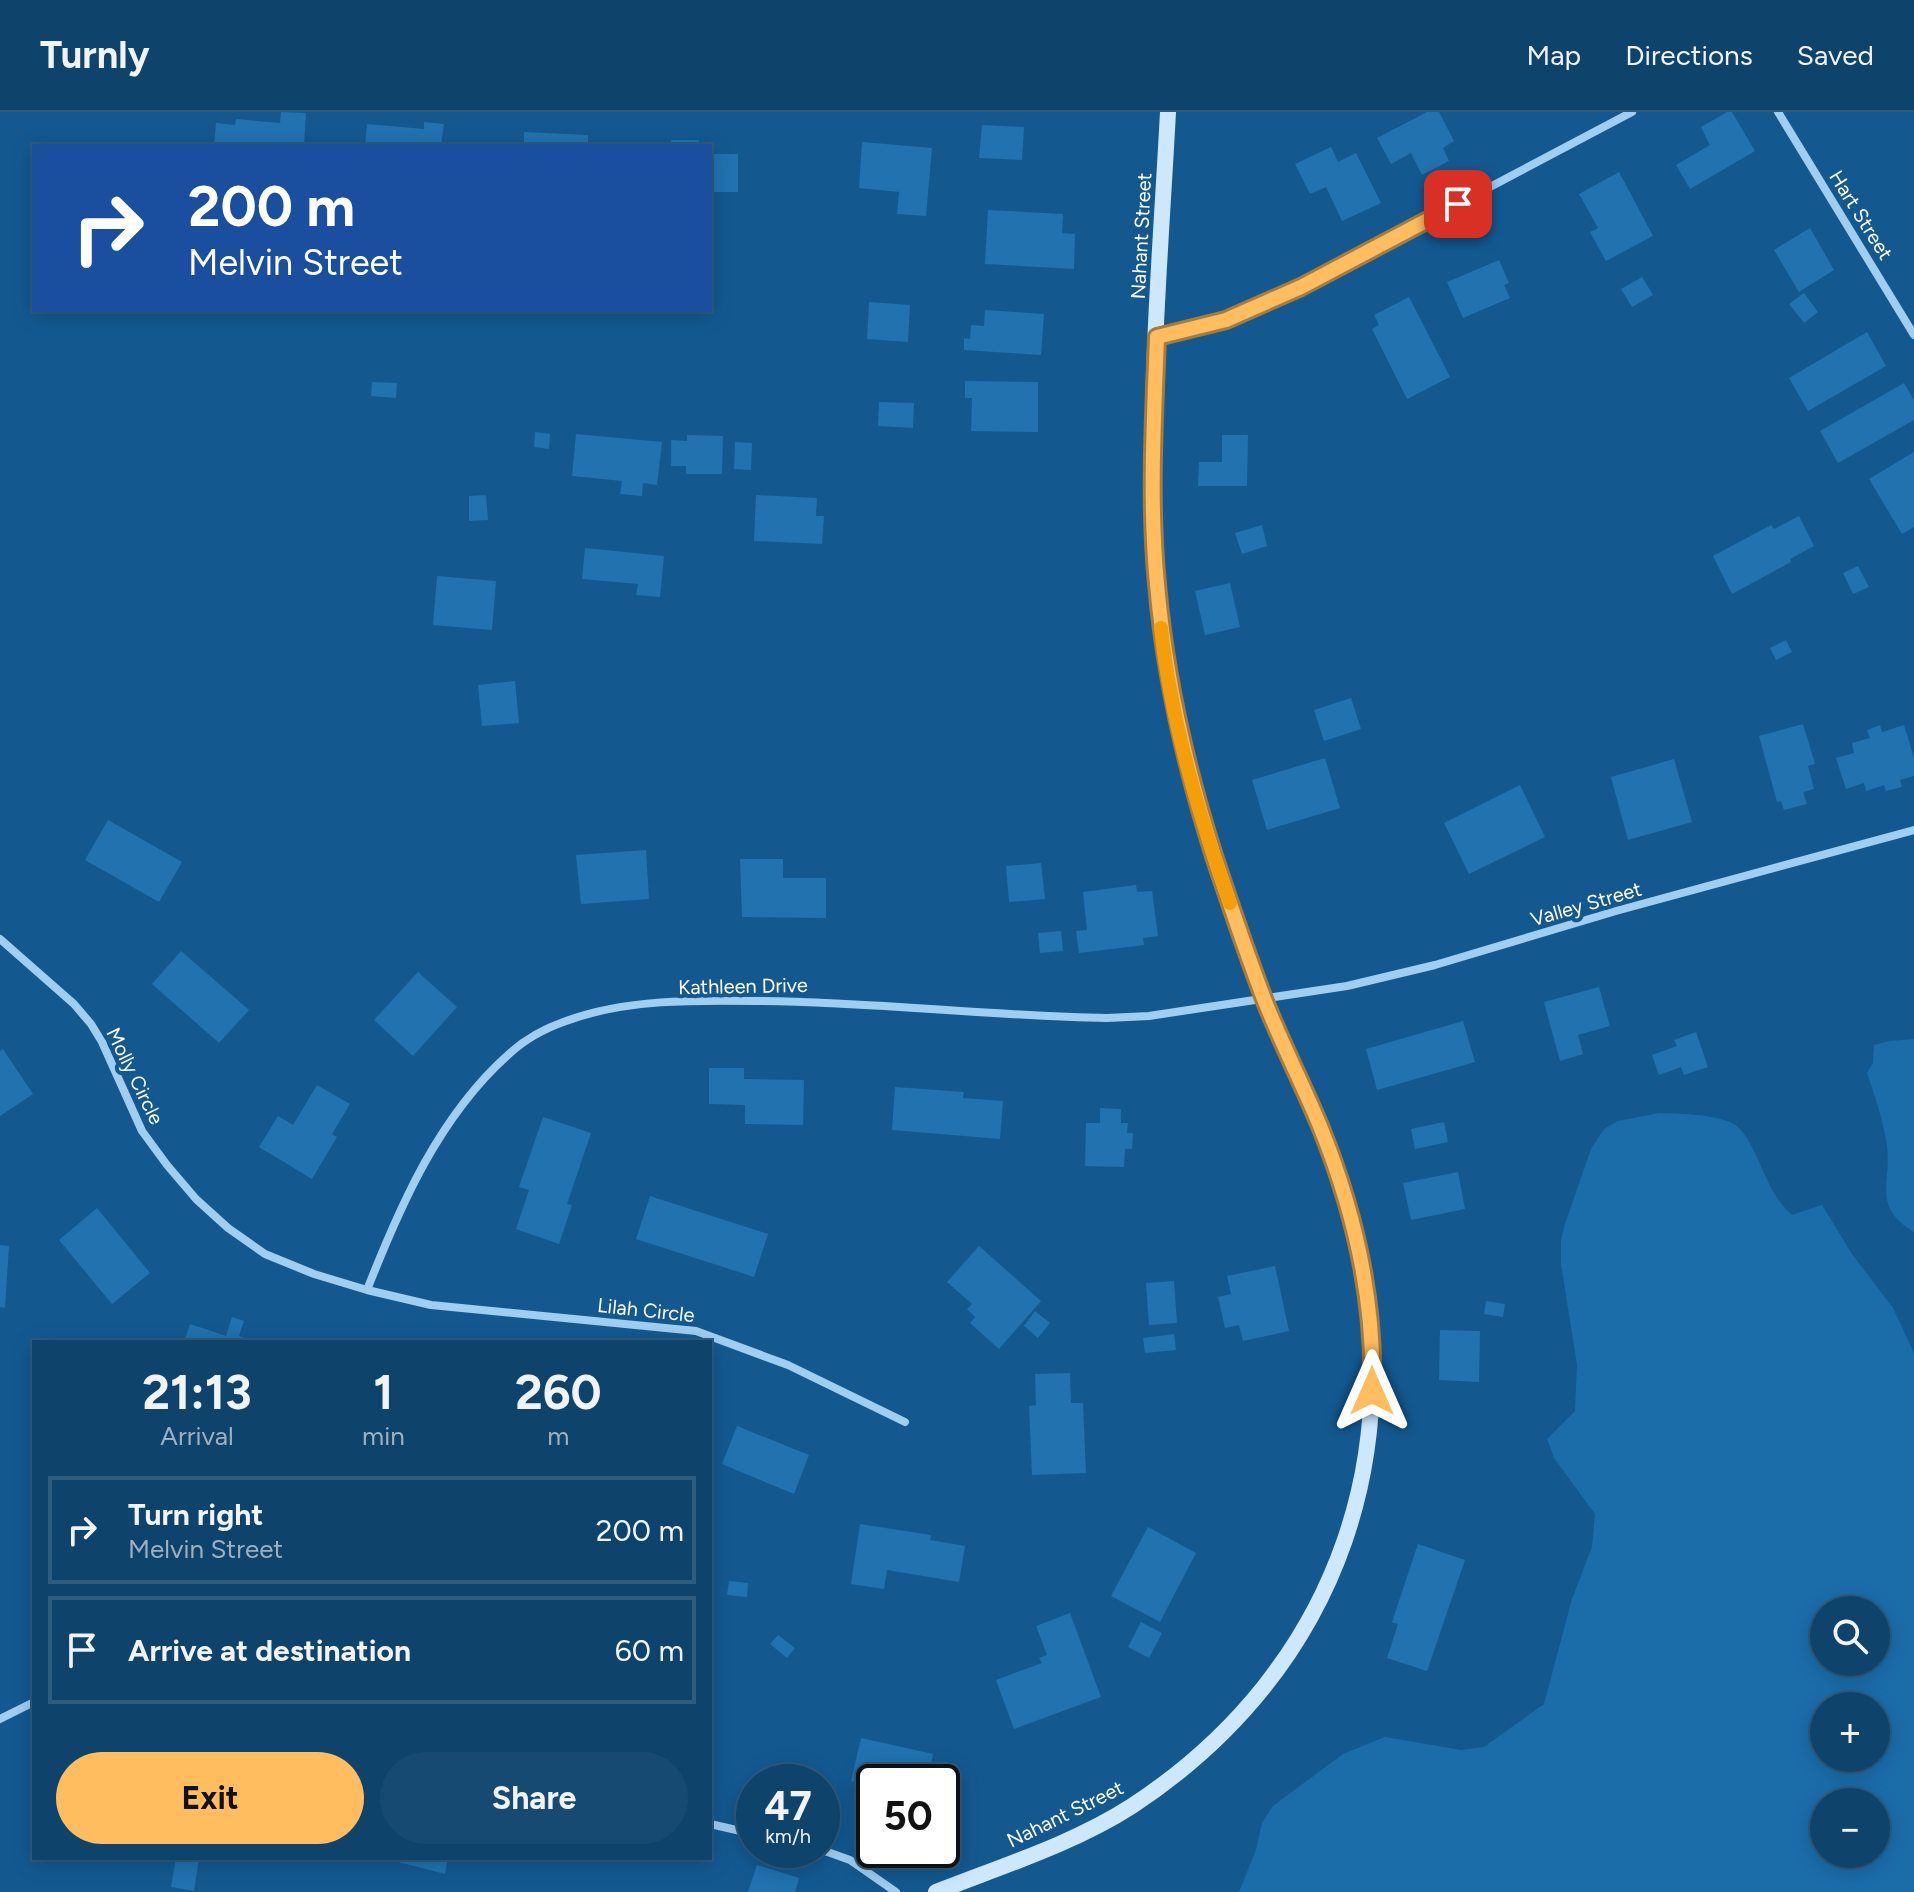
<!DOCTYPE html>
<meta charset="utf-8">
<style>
body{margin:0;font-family:Figtree,sans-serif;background:#174a72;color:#f1f3f6;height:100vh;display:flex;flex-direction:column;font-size:30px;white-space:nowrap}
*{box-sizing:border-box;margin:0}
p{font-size:26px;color:#9bb0c2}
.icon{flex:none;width:44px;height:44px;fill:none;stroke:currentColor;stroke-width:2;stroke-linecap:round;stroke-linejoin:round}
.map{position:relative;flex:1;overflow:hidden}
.sheet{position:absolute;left:32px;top:1228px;width:680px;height:520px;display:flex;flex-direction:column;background:#0e436c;border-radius:0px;box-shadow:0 4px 20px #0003,0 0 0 2px #2e5c7f}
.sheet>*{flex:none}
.banner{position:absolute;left:32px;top:32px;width:680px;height:168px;border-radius:0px;box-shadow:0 4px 20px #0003,0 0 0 2px #2e5c7f;background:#1a4fa0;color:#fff;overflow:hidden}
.buttons{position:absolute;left:1810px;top:1484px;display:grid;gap:16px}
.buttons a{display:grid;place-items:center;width:80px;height:80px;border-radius:50%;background:#0e436c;box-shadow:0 4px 20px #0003,0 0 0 2px #2e5c7f;font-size:40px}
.speed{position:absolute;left:736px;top:1652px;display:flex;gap:16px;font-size:40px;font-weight:700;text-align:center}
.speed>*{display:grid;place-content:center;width:104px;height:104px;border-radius:50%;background:#0e436c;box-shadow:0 4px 20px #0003,0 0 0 2px #2e5c7f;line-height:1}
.speed small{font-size:20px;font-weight:400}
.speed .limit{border:4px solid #111;border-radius:12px;background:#fff;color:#111}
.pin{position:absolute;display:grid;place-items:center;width:68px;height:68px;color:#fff;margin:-34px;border-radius:16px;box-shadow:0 4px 12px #0006}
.me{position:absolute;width:88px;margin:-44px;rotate:0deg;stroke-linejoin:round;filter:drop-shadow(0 0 6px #0008)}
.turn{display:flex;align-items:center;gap:28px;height:168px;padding:0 24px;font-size:36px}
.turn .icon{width:104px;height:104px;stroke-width:2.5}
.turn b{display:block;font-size:56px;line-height:68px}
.eta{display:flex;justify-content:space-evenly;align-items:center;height:136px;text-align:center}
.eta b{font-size:48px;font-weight:700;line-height:56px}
.cta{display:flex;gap:16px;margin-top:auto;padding:16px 24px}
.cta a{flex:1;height:92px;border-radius:48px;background:#ffbd5f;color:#111;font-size:32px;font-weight:700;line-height:92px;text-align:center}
.cta a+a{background:#174a72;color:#f1f3f6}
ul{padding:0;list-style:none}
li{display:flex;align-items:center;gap:24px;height:108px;margin:0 16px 12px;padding:0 8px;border:4px solid #2e5c7f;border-radius:0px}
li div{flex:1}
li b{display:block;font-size:30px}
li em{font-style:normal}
header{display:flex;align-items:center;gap:48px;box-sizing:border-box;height:112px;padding:0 40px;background:#0e436c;border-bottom:2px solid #2e5c7f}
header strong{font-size:38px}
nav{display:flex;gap:44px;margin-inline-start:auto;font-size:28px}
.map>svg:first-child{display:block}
.green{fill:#1b6daa;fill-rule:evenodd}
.building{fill:#2172af}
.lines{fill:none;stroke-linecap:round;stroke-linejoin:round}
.minor{stroke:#9fcef1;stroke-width:8}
.secondary{stroke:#cde7fc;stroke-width:16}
.route-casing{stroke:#a67b3e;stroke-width:20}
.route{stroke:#ffbd5f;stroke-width:14}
.slow{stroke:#f59e0b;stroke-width:14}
.labels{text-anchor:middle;stroke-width:8;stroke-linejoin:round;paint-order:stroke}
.street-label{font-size:20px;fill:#fff;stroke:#135990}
</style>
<header>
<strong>Turnly</strong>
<nav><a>Map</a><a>Directions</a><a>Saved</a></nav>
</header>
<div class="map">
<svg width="1914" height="1780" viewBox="0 0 1914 1780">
<rect width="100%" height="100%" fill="#135990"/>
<path class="green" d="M 1914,927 L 1914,1120 C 1871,1093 1892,1072 1887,1033 C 1883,1008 1875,984 1867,961 L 1873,951 L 1874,933 L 1890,929 Z
M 1659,1001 C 1679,1002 1719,1002 1735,1013 C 1757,1028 1764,1080 1792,1103 L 1822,1093 L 1852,1142 L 1893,1196 L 1914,1241 L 1914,1780 L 1239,1780 L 1256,1738 L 1262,1711 L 1273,1694 L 1343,1642 L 1385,1625 L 1461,1638 L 1484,1635 L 1544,1592 L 1572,1487 L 1592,1435 L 1595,1402 L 1554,1346 L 1547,1327 L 1575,1299 L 1577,1252 L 1561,1152 L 1561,1128 L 1565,1112 L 1591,1037 L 1604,1017 L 1618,1009 ZM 1824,1498 L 1876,1498 L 1876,1550 L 1824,1550 ZM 1824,1594 L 1876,1594 L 1876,1646 L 1824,1646 ZM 1824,1690 L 1876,1690 L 1876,1742 L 1824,1742 Z"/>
<path class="building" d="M 281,0 L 306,1 L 304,34 L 214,34 L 216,11 L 235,13 L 236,7 L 280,11 Z
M 1427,0 L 1439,0 L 1454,29 L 1443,36 L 1449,49 L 1422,63 L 1411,41 L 1391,52 L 1377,26 Z
M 1727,0 L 1732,0 L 1755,39 L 1690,77 L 1676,53 L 1710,33 L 1701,15 Z
M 424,10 L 444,12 L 441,34 L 365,34 L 367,12 L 424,17 Z
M 982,13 L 1024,15 L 1022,48 L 979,46 Z
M 524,20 L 588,23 L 588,34 L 524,34 Z
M 671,28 L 699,28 L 699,34 L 671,34 Z
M 862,30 L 932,36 L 926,104 L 897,102 L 899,80 L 859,76 Z
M 1331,35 L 1338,50 L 1356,41 L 1381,91 L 1342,109 L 1326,75 L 1310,82 L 1295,52 Z
M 710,42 L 738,42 L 738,80 L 710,80 Z
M 1619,60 L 1653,124 L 1606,149 L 1590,120 L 1598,116 L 1579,82 Z
M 988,98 L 1063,102 L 1062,121 L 1075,122 L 1074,157 L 985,152 Z
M 1810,116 L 1834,158 L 1799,180 L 1774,138 Z
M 1499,148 L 1509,171 L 1504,173 L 1510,186 L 1463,206 L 1447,170 Z
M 1642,165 L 1653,183 L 1632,195 L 1621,177 Z
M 1804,181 L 1818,200 L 1804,211 L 1789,192 Z
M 1409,185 L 1450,265 L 1407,287 L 1372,217 L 1379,213 L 1374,203 Z
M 869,190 L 910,193 L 908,230 L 867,227 Z
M 985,198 L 1044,202 L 1041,243 L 964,238 L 964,226 L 970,227 L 971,213 L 984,214 Z
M 1867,220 L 1886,254 L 1808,299 L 1789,266 Z
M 965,269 L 1038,270 L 1038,320 L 971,319 L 972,286 L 965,286 Z
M 372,270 L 397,271 L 396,286 L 371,284 Z
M 1904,271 L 1914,288 L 1914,308 L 1838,351 L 1820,319 Z
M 879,290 L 914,291 L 913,316 L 878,314 Z
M 535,320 L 550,322 L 549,337 L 534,335 Z
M 576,322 L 662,330 L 657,373 L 643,371 L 642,384 L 620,382 L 622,369 L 572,364 Z
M 687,323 L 723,324 L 722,362 L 686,362 L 686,354 L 671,354 L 671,328 L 687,329 Z
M 1222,323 L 1248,323 L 1247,374 L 1198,374 L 1199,350 L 1222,350 Z
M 735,330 L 752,331 L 751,358 L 734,357 Z
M 1914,340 L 1914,415 L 1902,422 L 1869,367 Z
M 486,383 L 488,408 L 469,409 L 469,384 Z
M 756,383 L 817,386 L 816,404 L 824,404 L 822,432 L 754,429 Z
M 1799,404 L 1814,434 L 1790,447 L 1791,450 L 1732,482 L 1713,444 L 1771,413 L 1774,417 Z
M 1262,413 L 1267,434 L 1242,442 L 1235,421 Z
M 585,436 L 664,444 L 660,485 L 636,483 L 638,472 L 582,467 Z
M 1858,454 L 1869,475 L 1853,482 L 1843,461 Z
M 437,464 L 496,469 L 492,518 L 433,513 Z
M 1230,471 L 1240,515 L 1205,523 L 1195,479 Z
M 1786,528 L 1792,540 L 1776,548 L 1770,536 Z
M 515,569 L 519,611 L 482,614 L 478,573 Z
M 1351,586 L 1361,617 L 1324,629 L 1314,598 Z
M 1803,612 L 1815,652 L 1808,654 L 1814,677 L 1803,680 L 1807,692 L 1784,698 L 1781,689 L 1777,690 L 1759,624 Z
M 1880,613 L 1882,620 L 1904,613 L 1914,646 L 1914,664 L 1900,668 L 1902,675 L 1886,679 L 1884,673 L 1866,679 L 1864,671 L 1846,677 L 1836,646 L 1854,641 L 1852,631 L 1870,626 L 1867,618 Z
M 1325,646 L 1340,696 L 1267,718 L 1252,668 Z
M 1674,647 L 1692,710 L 1628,728 L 1611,665 Z
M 1520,673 L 1545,725 L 1469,762 L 1444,711 Z
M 108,708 L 182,750 L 159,790 L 85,748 Z
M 646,738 L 649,787 L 581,792 L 576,743 Z
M 740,747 L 783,747 L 783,766 L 826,766 L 826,806 L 742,805 Z
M 1041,751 L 1045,787 L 1009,790 L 1006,754 Z
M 1136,773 L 1137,780 L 1152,779 L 1158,824 L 1143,826 L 1144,833 L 1079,841 L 1076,819 L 1087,818 L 1083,780 Z
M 1061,819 L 1063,839 L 1040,841 L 1038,821 Z
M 181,839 L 249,898 L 219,931 L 152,872 Z
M 418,860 L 457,895 L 413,944 L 374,908 Z
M 1599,875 L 1610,914 L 1578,923 L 1583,942 L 1560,949 L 1544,890 Z
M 1463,909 L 1475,950 L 1377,978 L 1366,937 Z
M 1696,920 L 1708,955 L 1684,963 L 1681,955 L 1659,963 L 1652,943 L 1677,934 L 1674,928 Z
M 3,937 L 33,982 L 0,1004 L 0,939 Z
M 709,956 L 744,956 L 744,967 L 804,968 L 803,1013 L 745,1012 L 745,993 L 709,992 Z
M 317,973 L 350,992 L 332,1022 L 337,1025 L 312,1067 L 259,1035 L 278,1004 L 293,1013 Z
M 895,975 L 964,980 L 963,986 L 1003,989 L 1000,1027 L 892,1018 Z
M 1100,996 L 1121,997 L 1121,1011 L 1128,1011 L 1127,1021 L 1133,1021 L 1132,1037 L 1125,1037 L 1124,1055 L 1085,1054 L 1086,1011 L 1100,1011 Z
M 543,1005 L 591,1021 L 567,1092 L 572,1093 L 559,1132 L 516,1117 L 529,1078 L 519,1075 Z
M 1444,1010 L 1448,1030 L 1415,1037 L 1411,1017 Z
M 1458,1060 L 1465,1097 L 1411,1108 L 1403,1071 Z
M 650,1084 L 768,1122 L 754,1165 L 636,1127 Z
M 97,1096 L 150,1161 L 112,1192 L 59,1128 Z
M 0,1133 L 9,1134 L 5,1196 L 0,1195 Z
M 979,1134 L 1041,1189 L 999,1237 L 970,1211 L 975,1205 L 967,1197 L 972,1192 L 947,1170 Z
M 1275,1154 L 1289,1219 L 1243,1229 L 1239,1213 L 1225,1216 L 1218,1185 L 1231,1182 L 1227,1164 Z
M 1174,1169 L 1177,1211 L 1149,1213 L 1146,1171 Z
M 1486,1189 L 1505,1192 L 1503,1205 L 1484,1202 Z
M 1035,1199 L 1050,1211 L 1038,1226 L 1024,1214 Z
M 232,1205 L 244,1209 L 239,1224 L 254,1230 L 184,1230 L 190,1212 L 226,1224 Z
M 1440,1218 L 1480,1219 L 1479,1270 L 1439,1268 Z
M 1174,1222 L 1176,1238 L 1145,1241 L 1143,1226 Z
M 1070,1261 L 1071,1291 L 1083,1291 L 1086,1361 L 1032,1363 L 1029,1294 L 1036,1293 L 1035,1262 Z
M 737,1314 L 809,1343 L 794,1382 L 722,1352 Z
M 860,1412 L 931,1423 L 930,1428 L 965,1434 L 959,1470 L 887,1458 L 884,1477 L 851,1472 Z
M 1148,1415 L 1196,1441 L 1160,1510 L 1111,1484 Z
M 1418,1432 L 1465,1448 L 1427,1559 L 1387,1546 L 1398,1512 L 1392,1510 Z
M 729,1469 L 748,1471 L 747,1485 L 727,1483 Z
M 1070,1501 L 1101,1585 L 1014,1617 L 996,1568 L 1042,1551 L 1039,1546 L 1047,1543 L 1036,1514 Z
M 1141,1510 L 1162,1521 L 1149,1546 L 1128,1535 Z
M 778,1523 L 795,1536 L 787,1546 L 770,1532 Z
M 861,1626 L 933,1642 L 927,1670 L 874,1670 L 874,1674 L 851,1669 Z
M 176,1746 L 199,1746 L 194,1779 L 171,1775 Z
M 383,1746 L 448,1746 L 445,1762 Z
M 757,1753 L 799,1766 L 795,1780 L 748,1780 Z"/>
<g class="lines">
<path class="minor" d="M 1778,0 L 1914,223
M 1157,225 L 1226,208 L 1301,175 L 1632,0
M 0,827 L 74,892 L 91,912 L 102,930 L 142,1019 L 167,1053 L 196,1087 L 228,1116 L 265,1142 L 314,1162 L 367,1178 L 431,1193 L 696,1219 L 788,1253 L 905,1310
M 367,1178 C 400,1094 439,1004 509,942 C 524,928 546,916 566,909 C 625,887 696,888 757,889 C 874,890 990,904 1107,906 L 1149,904 L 1347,874 L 1435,853 L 1616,799 L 1914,718
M 0,1607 L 34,1590
M 710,1712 L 754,1722
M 822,1738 L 850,1748 L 896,1780"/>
<path class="secondary" d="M 936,1780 C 1002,1754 1073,1732 1132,1694 C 1342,1556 1417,1328 1346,1089 C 1326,1020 1293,957 1266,891 C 1232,807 1202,717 1182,629 C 1134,423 1157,209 1168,0"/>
</g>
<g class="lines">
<g class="route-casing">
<path id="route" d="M 1372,1279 C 1375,1189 1354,1098 1320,1014 C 1302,971 1281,930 1264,887 C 1246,840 1230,792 1214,744 C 1186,656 1165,565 1157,472 C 1149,390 1154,307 1157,225 L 1226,208 L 1301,175 L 1458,92"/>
</g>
<use href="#route" class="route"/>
<path class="slow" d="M 1161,516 C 1171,610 1199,703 1230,791"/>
</g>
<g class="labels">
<g class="street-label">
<text transform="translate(1861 103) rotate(58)" y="7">Hart Street</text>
<text transform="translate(1141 124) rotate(-87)" y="7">Nahant Street</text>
<text transform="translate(1586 792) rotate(-16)" y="7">Valley Street</text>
<text transform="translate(743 874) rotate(-1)" y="7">Kathleen Drive</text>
<text transform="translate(135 964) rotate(64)" y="7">Molly Circle</text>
<text transform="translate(646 1198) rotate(6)" y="7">Lilah Circle</text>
<text transform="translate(1065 1702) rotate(-26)" y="7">Nahant Street</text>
</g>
</g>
</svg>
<div class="buttons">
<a><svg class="icon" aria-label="search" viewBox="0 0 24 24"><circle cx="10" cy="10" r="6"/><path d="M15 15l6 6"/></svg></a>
<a>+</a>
<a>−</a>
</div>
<div class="speed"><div>47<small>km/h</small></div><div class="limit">50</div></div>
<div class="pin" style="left:1458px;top:92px;background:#d93025"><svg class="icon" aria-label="arrive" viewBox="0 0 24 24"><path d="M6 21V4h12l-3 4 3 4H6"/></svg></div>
<svg class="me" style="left:1372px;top:1279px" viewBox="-20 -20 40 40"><path d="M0-17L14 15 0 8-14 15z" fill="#ffbd5f" stroke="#fff" stroke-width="4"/></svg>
<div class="banner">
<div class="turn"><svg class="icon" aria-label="right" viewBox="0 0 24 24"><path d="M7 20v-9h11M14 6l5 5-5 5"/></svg><div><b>200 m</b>Melvin Street</div></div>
</div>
<section class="sheet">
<div class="eta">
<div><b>21:13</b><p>Arrival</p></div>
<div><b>1</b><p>min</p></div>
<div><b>260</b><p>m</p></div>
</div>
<ul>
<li><svg class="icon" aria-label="right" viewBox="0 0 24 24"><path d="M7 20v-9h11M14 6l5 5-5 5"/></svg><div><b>Turn right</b><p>Melvin Street</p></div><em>200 m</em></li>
<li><svg class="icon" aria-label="arrive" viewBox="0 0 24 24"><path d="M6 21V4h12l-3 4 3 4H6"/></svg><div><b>Arrive at destination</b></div><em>60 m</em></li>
</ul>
<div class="cta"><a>Exit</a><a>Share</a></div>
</section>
</div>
